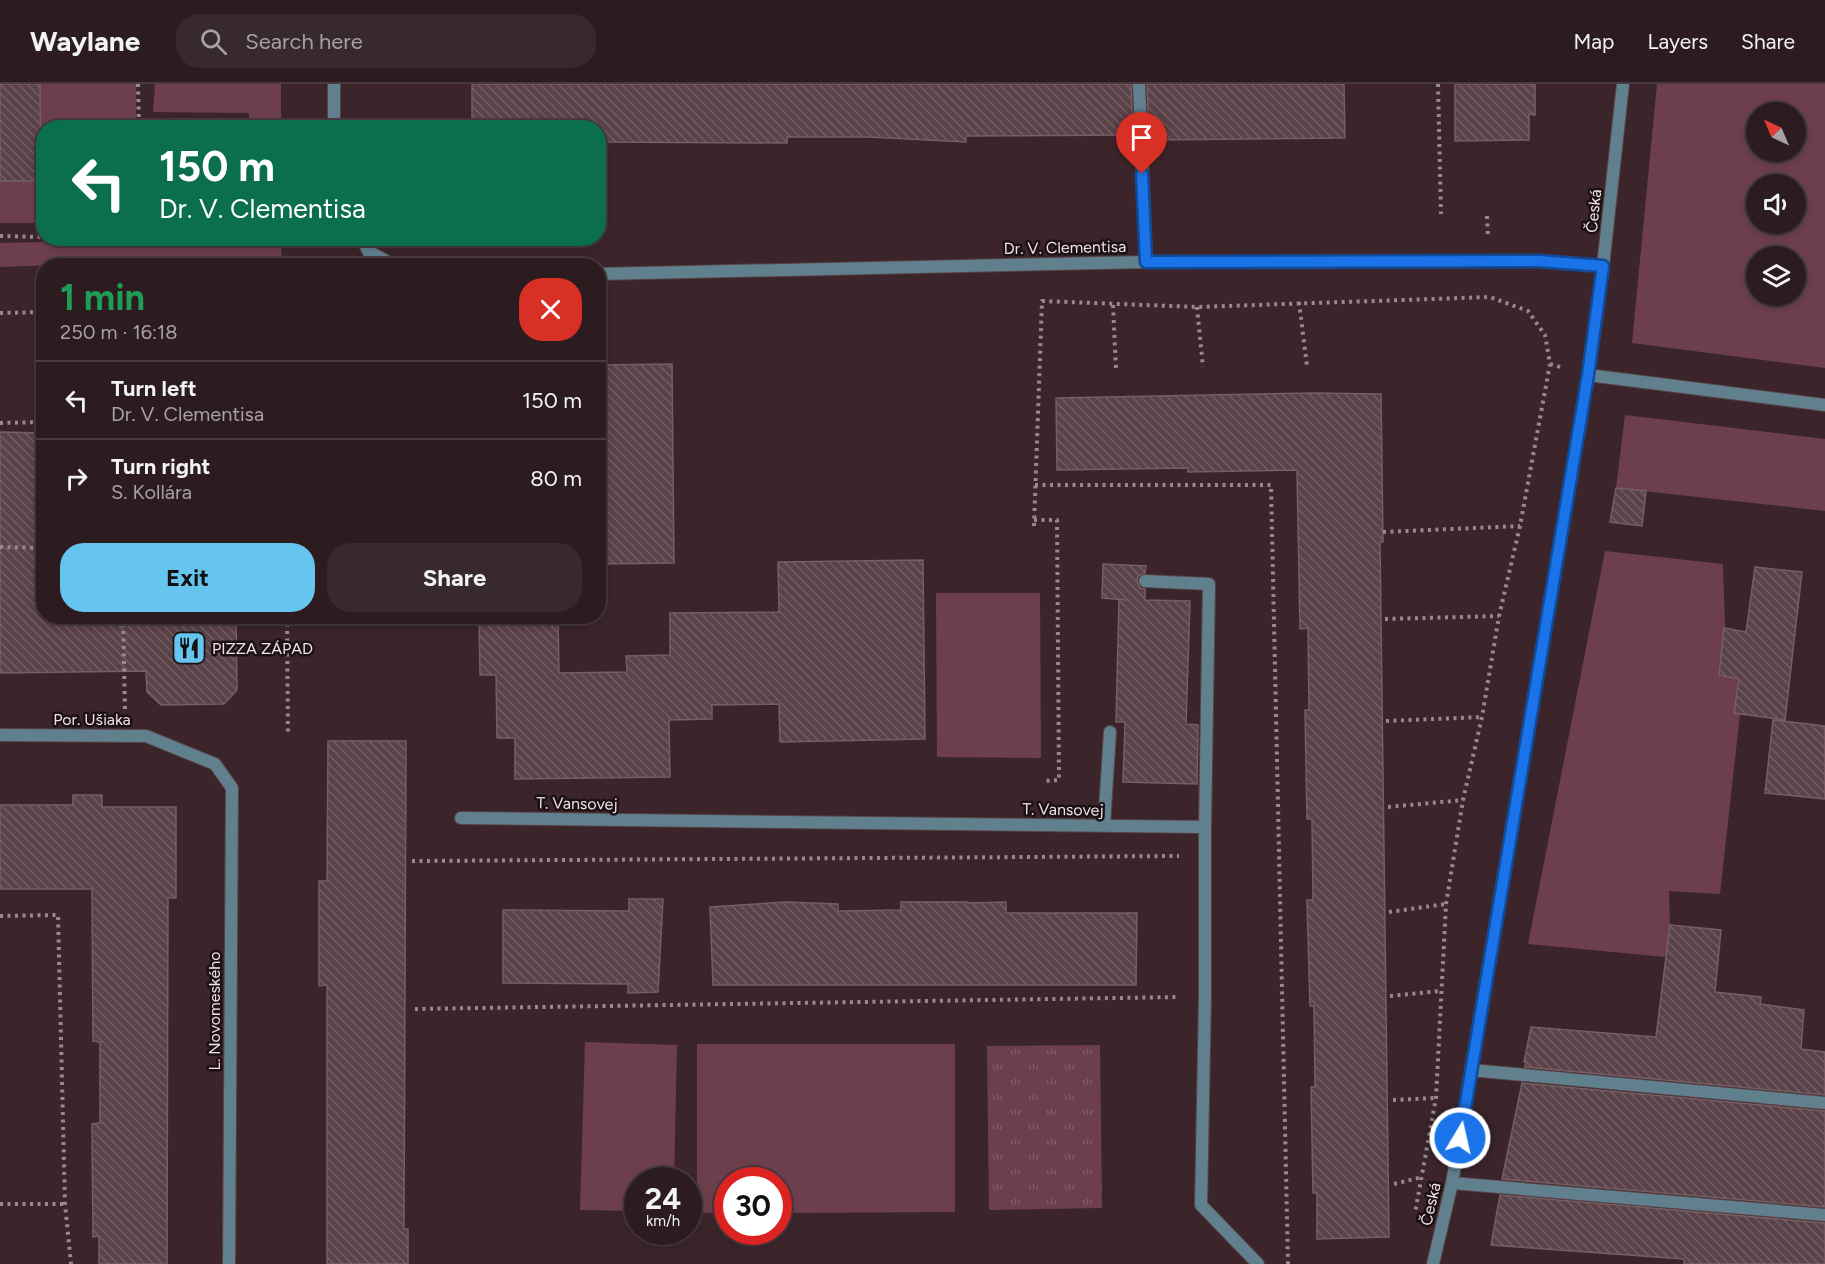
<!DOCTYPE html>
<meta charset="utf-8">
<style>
body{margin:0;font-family:Figtree,sans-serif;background:#38292d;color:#f1f3f6;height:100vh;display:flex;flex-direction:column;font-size:22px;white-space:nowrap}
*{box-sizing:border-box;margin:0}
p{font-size:20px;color:#a6a1a5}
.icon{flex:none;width:33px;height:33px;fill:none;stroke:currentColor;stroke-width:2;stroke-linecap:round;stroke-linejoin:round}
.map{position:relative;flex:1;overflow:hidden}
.side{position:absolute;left:36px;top:174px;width:570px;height:366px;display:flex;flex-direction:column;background:#2c1c20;border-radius:24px;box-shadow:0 3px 9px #0003,0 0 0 2px #483a3e}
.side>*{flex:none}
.top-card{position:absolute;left:36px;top:36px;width:570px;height:126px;border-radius:24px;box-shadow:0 3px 9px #0003,0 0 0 2px #483a3e;background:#0b6e4f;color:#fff;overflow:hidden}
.needle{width:39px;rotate:316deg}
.fabs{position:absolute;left:1746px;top:18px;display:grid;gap:12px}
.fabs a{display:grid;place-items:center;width:60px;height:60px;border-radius:50%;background:#2c1c20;box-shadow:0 3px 9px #0003,0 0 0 2px #483a3e;font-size:30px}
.speed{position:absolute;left:624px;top:1083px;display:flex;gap:12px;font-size:30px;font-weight:700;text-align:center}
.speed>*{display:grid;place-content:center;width:78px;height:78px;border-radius:50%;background:#2c1c20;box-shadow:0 3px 9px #0003,0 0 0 2px #483a3e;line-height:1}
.speed small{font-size:15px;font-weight:400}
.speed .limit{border:9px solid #d22;background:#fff;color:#111}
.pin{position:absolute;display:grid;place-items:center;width:51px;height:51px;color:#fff;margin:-62px -26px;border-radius:50% 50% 50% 0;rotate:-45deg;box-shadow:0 0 6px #0007}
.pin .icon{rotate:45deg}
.me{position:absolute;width:66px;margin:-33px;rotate:9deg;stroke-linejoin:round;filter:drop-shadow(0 0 4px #0008)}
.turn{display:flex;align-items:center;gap:21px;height:126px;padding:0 24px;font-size:27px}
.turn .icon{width:78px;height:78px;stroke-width:2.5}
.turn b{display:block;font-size:42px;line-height:51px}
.round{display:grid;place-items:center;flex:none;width:63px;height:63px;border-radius:24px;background:#38292d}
.headline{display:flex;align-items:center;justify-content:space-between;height:102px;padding:0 24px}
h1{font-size:36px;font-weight:700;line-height:45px;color:#1e9e55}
.button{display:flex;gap:12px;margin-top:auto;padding:12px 24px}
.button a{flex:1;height:69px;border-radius:24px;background:#65c5ee;color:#111;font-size:24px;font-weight:700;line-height:69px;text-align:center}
.button a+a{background:#38292d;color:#f1f3f6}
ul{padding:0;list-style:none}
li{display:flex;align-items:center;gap:18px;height:78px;padding:0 24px;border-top:2px solid #483a3e}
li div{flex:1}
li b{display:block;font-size:22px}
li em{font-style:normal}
header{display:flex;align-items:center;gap:36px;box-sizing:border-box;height:84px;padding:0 30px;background:#2c1c20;border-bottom:2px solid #483a3e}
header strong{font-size:28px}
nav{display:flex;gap:33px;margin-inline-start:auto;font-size:21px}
.search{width:420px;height:54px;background:#38292d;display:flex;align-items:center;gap:15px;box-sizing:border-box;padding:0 21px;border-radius:24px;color:#a6a1a5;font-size:22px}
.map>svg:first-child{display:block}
.green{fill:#6d3f4d;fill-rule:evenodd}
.park{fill:url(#park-tufts)}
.building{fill:url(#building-back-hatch);stroke:#775d64;stroke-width:1.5}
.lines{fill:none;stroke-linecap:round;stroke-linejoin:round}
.lane-casing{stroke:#584349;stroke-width:14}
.street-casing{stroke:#584349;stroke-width:14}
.path{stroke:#9a888d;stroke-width:4;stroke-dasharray:3 4.5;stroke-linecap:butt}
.lane{stroke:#61808e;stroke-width:12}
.street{stroke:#61808e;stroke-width:12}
.route-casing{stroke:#114b97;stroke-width:15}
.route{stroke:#1a73e8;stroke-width:10}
.labels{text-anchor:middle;stroke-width:5;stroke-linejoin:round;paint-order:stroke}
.street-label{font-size:16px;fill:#f1e2e6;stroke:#1b1114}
.poi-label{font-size:16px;fill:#f1e2e6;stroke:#1b1114;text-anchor:start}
</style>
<header>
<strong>Waylane</strong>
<div class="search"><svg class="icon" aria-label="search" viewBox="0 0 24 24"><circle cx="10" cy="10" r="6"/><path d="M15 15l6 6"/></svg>Search here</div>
<nav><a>Map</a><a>Layers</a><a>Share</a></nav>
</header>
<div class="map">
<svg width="1825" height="1180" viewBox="0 0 1825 1180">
<defs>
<pattern id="park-tufts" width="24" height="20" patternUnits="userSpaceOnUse" patternTransform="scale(1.5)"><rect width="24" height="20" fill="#6d3f4d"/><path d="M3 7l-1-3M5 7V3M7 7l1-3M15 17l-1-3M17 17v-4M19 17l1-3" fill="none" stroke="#825a67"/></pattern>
<pattern id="building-back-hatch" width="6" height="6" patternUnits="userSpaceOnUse" patternTransform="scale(1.5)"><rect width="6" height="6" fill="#5a4249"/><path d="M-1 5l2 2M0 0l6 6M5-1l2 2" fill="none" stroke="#725d63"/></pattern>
</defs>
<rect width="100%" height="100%" fill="#3b252b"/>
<path class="green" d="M 40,0 L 136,0 L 136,43 L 44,44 L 43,139 L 0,139 L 0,97 L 41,96 Z
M 155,0 L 281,0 L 281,43 L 249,43 L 249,29 L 153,28 Z
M 1657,0 L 1825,0 L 1825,284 L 1632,259 ZM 1756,28 L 1796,28 L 1796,68 L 1756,68 ZM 1756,100 L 1796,100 L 1796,140 L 1756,140 ZM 1756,172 L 1796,172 L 1796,212 L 1756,212 Z
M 239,40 L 239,43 L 177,43 L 181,41 Z
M 188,155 L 281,155 L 282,181 L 169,182 L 168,177 L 0,183 L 0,159 Z
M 1625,331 L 1825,355 L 1825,427 L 1616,404 Z
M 1605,467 L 1723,480 L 1725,544 L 1719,591 L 1739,595 L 1734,628 L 1740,630 L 1720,810 L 1669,807 L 1670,841 L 1666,873 L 1528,860 Z
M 936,509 L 1040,509 L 1041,674 L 937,673 Z
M 585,958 L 677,961 L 674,1096 L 638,1096 L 637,1127 L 580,1126 Z
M 697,960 L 955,960 L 955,1128 L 779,1129 L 778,1096 L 728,1096 L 727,1129 L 697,1129 Z"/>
<path class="park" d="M 1100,961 L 1102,1124 L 989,1126 L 987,962 Z"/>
<path class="building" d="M 0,0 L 40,0 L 41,97 L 0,97 Z
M 472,0 L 1131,0 L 1133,51 L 966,52 L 966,58 L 869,53 L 787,53 L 787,59 L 598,58 L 598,44 L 472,44 Z
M 1147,0 L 1344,0 L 1345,54 L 1152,56 L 1152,51 L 1149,51 Z
M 1455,0 L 1535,0 L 1535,31 L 1529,30 L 1529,56 L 1455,57 Z
M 672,280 L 674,479 L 598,480 L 598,281 Z
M 1314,309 L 1381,310 L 1383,458 L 1380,458 L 1389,1153 L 1317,1155 L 1317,1109 L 1313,1109 L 1311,1003 L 1315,1003 L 1314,922 L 1310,922 L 1307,816 L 1313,816 L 1312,735 L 1307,735 L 1305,626 L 1309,626 L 1308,544 L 1300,545 L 1297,386 L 1188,388 L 1188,384 L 1057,386 L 1056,314 Z
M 0,348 L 44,349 L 44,532 L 236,532 L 237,606 L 224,620 L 161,621 L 147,608 L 146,587 L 0,589 Z
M 1616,404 L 1646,407 L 1642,442 L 1610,438 Z
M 923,476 L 925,655 L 780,658 L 779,620 L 712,621 L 712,635 L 669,636 L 670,693 L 515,695 L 515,654 L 497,654 L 496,591 L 480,591 L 479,532 L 558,532 L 559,589 L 627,588 L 626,572 L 670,571 L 670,529 L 779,528 L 778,478 Z
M 1103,480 L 1146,482 L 1145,489 L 1138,492 L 1137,497 L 1140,504 L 1145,505 L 1145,516 L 1190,517 L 1186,640 L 1198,641 L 1197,700 L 1123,698 L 1125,638 L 1116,638 L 1119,515 L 1128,516 L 1102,514 Z
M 1755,483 L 1802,488 L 1785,636 L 1734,629 L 1739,595 L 1719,591 L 1724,544 L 1746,548 Z
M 1773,636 L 1825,642 L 1825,715 L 1765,709 Z
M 328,657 L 406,657 L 404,1145 L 408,1145 L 408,1180 L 327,1180 L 327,901 L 319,902 L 319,797 L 327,797 Z
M 73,711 L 102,711 L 102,723 L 176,723 L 176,814 L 168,814 L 167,1180 L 99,1180 L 99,1152 L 93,1153 L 92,1040 L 100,1039 L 100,958 L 93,957 L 92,805 L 0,805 L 0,721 L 73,721 Z
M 629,815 L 663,815 L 658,908 L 628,909 L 628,900 L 503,899 L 503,826 L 629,827 Z
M 785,818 L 838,820 L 838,827 L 901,826 L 901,818 L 968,818 L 968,819 L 1006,818 L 1006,829 L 1137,829 L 1136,901 L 713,901 L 710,823 Z
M 1670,841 L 1721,846 L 1715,908 L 1761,913 L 1760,920 L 1804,926 L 1801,965 L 1825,968 L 1825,1011 L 1525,983 L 1526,978 L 1524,978 L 1531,943 L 1656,953 Z
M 1522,999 L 1825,1027 L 1825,1123 L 1502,1095 Z
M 1500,1111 L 1825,1139 L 1825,1180 L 1684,1180 L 1684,1175 L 1491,1161 Z"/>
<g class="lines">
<g class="lane-casing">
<path id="lane" d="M 1588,291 L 1825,321
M 1145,497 L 1209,500 L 1205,743
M 1104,741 L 1110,648
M 1471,986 L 1825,1019
M 1452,1099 L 1825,1131"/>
</g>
<g class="street-casing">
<path id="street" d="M 334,0 L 334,44
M 1139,0 L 1146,178
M 362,154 L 368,167 L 395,182
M 598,190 L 1146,178 L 1539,177 L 1603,182
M 0,651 L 146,652 L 215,680 L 232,704 L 229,1180
M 461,734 L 1205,743 L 1205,912 L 1201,1121 L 1258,1180
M 1433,1180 L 1452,1099 L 1588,291 L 1603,182 L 1623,0"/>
</g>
<path class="path" d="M 138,0 L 139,44
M 1438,0 L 1441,130
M 200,44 L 237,42 L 237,44
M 1487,132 L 1488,153
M 0,152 L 44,153
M 125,154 L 137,154
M 1299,218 L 1307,282
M 1113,221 L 1116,285
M 1197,223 L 1203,283
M 0,229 L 44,228
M 1550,280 L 1564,284
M 0,339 L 44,338
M 1035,401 L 1271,401 L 1288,1180
M 1034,436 L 1057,436 L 1059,696 L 1044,697
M 1034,442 L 1042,217 L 1197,223 L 1490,213 L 1528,227 L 1545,251 L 1550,280 L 1520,442 L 1499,532 L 1482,633 L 1463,716 L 1446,820 L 1436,1014 L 1415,1129
M 1383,448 L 1520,442
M 0,463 L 44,464
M 123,532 L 125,628
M 287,532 L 288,652
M 1385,535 L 1499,532
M 1386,637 L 1482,633
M 1388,723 L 1463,716
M 412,777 L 1179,772
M 1389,828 L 1446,820
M 0,832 L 58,831 L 65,1120 L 71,1180
M 1390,912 L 1441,907
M 415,925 L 1179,913
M 1393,1016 L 1436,1014
M 1394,1100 L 1422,1093
M 0,1120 L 65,1120"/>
<use href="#lane" class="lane"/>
<use href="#street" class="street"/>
</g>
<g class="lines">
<g class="route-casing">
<path id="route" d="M 1142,90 L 1146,178 L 1539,177 L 1603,182 L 1588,291 L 1460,1054"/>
</g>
<use href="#route" class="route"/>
</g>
<defs>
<g id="restaurant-square" transform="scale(1.725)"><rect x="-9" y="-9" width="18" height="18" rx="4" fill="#65c5ee" stroke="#1b1114"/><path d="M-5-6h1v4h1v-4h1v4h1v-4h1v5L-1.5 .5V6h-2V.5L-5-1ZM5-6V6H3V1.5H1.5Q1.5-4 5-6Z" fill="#111"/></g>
</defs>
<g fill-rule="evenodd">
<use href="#restaurant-square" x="189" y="564"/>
</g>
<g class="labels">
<g class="street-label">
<text transform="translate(1593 127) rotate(-84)" y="6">Česká</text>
<text transform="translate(1065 163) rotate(-1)" y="6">Dr. V. Clementisa</text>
<text x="92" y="641">Por. Ušiaka</text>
<text transform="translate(577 719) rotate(1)" y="6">T. Vansovej</text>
<text transform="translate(1063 725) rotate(1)" y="6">T. Vansovej</text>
<text transform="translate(214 927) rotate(-90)" y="6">L. Novomeského</text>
<text transform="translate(1430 1120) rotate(-77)" y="6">Česká</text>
</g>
<g class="poi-label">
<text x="212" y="570">PIZZA ZÁPAD</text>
</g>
</g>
</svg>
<div class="fabs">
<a><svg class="needle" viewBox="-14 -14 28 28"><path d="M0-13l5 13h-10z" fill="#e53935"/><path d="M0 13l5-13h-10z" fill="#a6a1a5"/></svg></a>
<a><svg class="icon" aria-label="sound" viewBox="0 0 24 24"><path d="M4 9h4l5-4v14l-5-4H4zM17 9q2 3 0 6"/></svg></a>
<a><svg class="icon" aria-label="layers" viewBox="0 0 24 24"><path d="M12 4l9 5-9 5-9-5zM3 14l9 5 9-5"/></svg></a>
</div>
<div class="speed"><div>24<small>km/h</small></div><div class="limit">30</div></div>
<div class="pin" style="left:1142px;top:90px;background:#d93025"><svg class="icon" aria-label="arrive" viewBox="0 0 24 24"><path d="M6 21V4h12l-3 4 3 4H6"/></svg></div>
<svg class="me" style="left:1460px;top:1054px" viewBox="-20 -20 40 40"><circle r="17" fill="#1a73e8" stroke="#fff" stroke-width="3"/><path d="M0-11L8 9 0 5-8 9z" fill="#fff"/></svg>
<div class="top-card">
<div class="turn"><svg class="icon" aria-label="left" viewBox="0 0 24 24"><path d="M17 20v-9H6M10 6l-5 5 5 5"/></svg><div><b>150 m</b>Dr. V. Clementisa</div></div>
</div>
<section class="side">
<div class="headline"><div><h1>1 min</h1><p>250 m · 16:18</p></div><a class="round" style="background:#d93025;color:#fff"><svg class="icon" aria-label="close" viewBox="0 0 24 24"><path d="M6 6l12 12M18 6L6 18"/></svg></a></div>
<ul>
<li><svg class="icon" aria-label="left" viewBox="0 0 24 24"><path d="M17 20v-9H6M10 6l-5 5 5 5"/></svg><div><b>Turn left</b><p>Dr. V. Clementisa</p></div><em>150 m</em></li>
<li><svg class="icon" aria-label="right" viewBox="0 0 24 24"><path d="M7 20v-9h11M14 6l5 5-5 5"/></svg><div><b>Turn right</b><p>S. Kollára</p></div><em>80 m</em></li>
</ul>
<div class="button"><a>Exit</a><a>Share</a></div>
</section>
</div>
